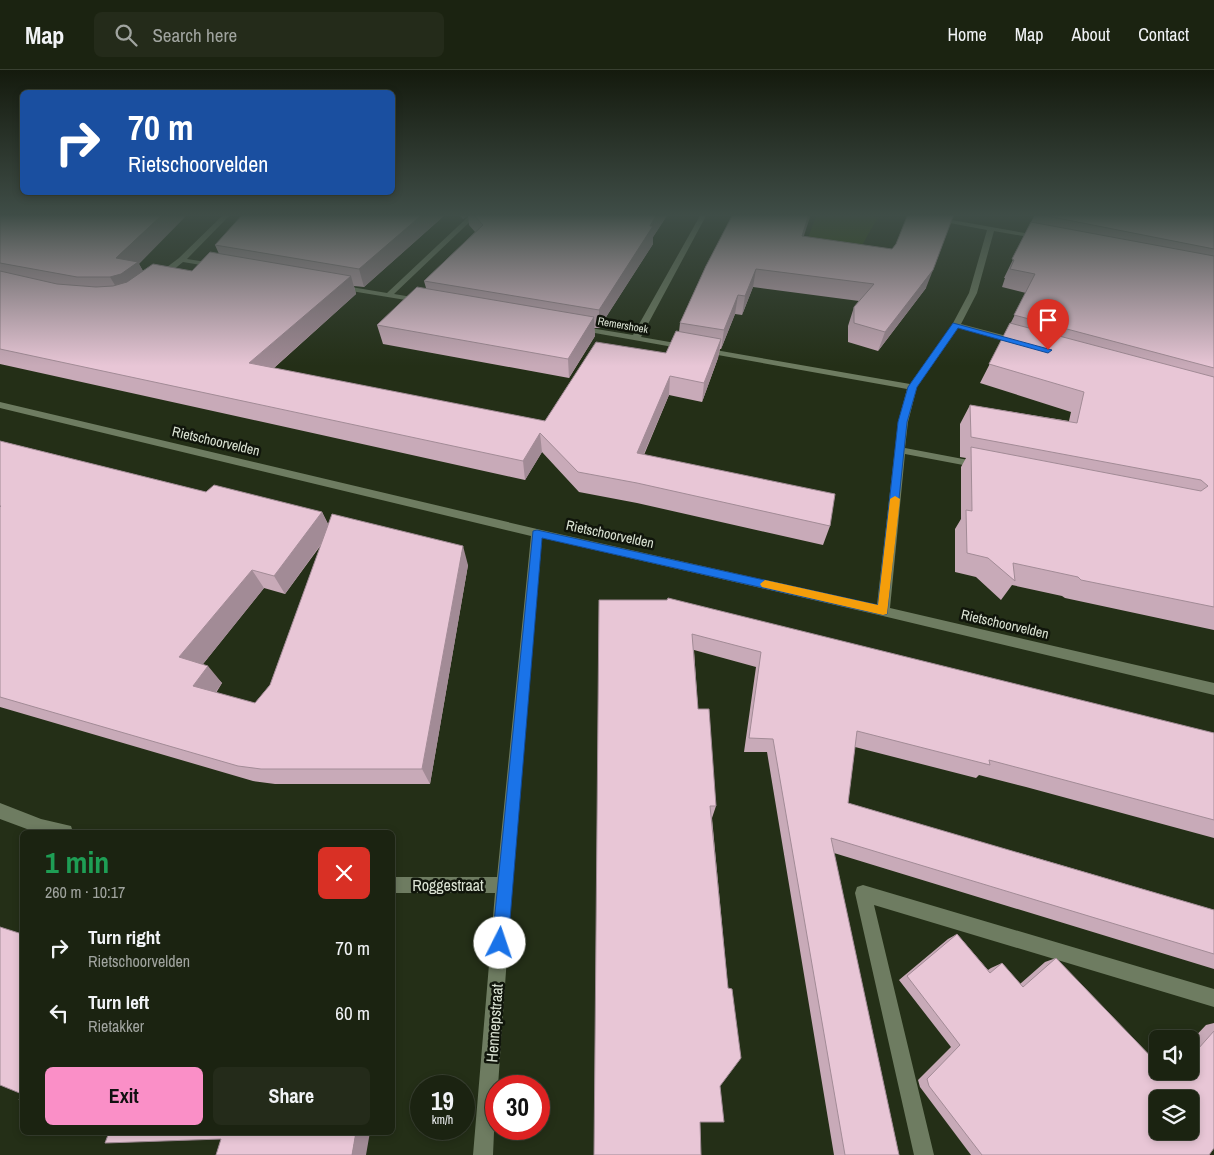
<!DOCTYPE html>
<meta charset="utf-8">
<style>
body{margin:0;font-family:"Archivo Narrow",sans-serif;background:#242b1a;color:#f1f3f6;height:100vh;display:flex;flex-direction:column;font-size:19px;white-space:nowrap}
*{box-sizing:border-box;margin:0}
p{font-size:16px;color:#a0a49f}
.icon{flex:none;width:28px;height:28px;fill:none;stroke:currentColor;stroke-width:2;stroke-linecap:round;stroke-linejoin:round}
.map{position:relative;flex:1;overflow:hidden}
.panel{position:absolute;left:20px;top:760px;width:375px;height:305px;display:flex;flex-direction:column;background:#1b2311;border-radius:8px;box-shadow:0 2px 8px #0003,0 0 0 1px #394031}
.panel>*{flex:none}
.hud{position:absolute;left:20px;top:20px;width:375px;height:105px;border-radius:8px;box-shadow:0 2px 8px #0003,0 0 0 1px #394031;background:#1a4fa0;color:#fff;overflow:hidden}
.fabs{position:absolute;left:1149px;top:960px;display:grid;gap:10px}
.fabs a{display:grid;place-items:center;width:50px;height:50px;border-radius:8px;background:#1b2311;box-shadow:0 2px 8px #0003,0 0 0 1px #394031;font-size:25px}
.speed{position:absolute;left:410px;top:1005px;display:flex;gap:10px;font-size:25px;font-weight:700;text-align:center}
.speed>*{display:grid;place-content:center;width:65px;height:65px;border-radius:50%;background:#1b2311;box-shadow:0 2px 8px #0003,0 0 0 1px #394031;line-height:1}
.speed small{font-size:12px;font-weight:400}
.speed .limit{border:8px solid #d22;background:#fff;color:#111}
.pin{position:absolute;display:grid;place-items:center;width:42px;height:42px;color:#fff;margin:-51px -21px;border-radius:50% 50% 50% 0;rotate:-45deg;box-shadow:0 0 5px #0007}
.pin .icon{rotate:45deg}
.me{position:absolute;width:55px;margin:-28px;rotate:4deg;stroke-linejoin:round;filter:drop-shadow(0 0 4px #0008)}
.turn{display:flex;align-items:center;gap:18px;height:105px;padding:0 25px;font-size:22px}
.turn .icon{width:65px;height:65px;stroke-width:2.5}
.turn b{display:block;font-size:35px;line-height:42px}
.round{display:grid;place-items:center;flex:none;width:52px;height:52px;border-radius:8px;background:#242b1a}
.head{display:flex;align-items:center;justify-content:space-between;height:85px;padding:0 25px}
h1{font-size:30px;font-weight:700;line-height:38px;color:#1e9e55}
.primary-button{display:flex;gap:10px;margin-top:auto;padding:10px 25px}
.primary-button a{flex:1;height:58px;border-radius:8px;background:#fa8fc7;color:#111;font-size:20px;font-weight:700;line-height:58px;text-align:center}
.primary-button a+a{background:#242b1a;color:#f1f3f6}
ul{padding:0;list-style:none}
li{display:flex;align-items:center;gap:15px;height:65px;padding:0 25px}
li div{flex:1}
li b{display:block;font-size:19px}
li em{font-style:normal}
header{display:flex;align-items:center;gap:30px;box-sizing:border-box;height:70px;padding:0 25px;background:#1b2311;border-bottom:1px solid #394031}
header strong{font-size:24px}
nav{display:flex;gap:28px;margin-inline-start:auto;font-size:18px}
.search{width:350px;height:45px;background:#242b1a;display:flex;align-items:center;gap:12px;box-sizing:border-box;padding:0 18px;border-radius:8px;color:#a0a49f;font-size:19px}
.map>svg:first-child{display:block}
.green{fill:#304a0a}
.lines{fill:none;stroke-linecap:round;stroke-linejoin:round}
.lane{fill:#6e7c61;fill-rule:evenodd}
.street{fill:#6e7c61;fill-rule:evenodd}
.wall{fill:#c8aab8;fill-rule:evenodd}
.shaded-wall{fill:#a28b96}
.building{fill:#e8c6d6;stroke:#a28b96;fill-rule:evenodd}
.route{fill:#1a73e8;stroke:#114b97}
.slow{fill:#f59e0b}
.labels{text-anchor:middle;stroke-width:5;stroke-linejoin:round;paint-order:stroke}
.far-street-label{font-size:11px;fill:#dbe3d4;stroke:#10150b}
.street-label{font-size:14px;fill:#dbe3d4;stroke:#10150b}
.near-street-label{font-size:16px;fill:#dbe3d4;stroke:#10150b}
</style>
<header>
<strong>Map</strong>
<div class="search"><svg class="icon" aria-label="search" viewBox="0 0 24 24"><circle cx="10" cy="10" r="6"/><path d="M15 15l6 6"/></svg>Search here</div>
<nav><a>Home</a><a>Map</a><a>About</a><a>Contact</a></nav>
</header>
<div class="map">
<svg width="1214" height="1085" viewBox="0 0 1214 1085">
<rect width="100%" height="100%" fill="#242f17"/>
<path class="green" d="M 817,144 L 853,144 L 878,147 L 853,191 L 802,184 Z"/>
<g class="lines">
<path class="lane" d="M 863,815 L 1214,919 L 1214,937 L 874,835 L 934,1085 L 914,1085 L 855,823 L 857,817 Z"/>
<path class="street" d="M 224,144 L 231,144 L 187,189 L 219,194 L 219,198 L 183,192 L 161,210 L 155,210 L 155,206 L 179,188 Z
M 471,144 L 478,144 L 394,224 L 424,229 L 424,233 L 339,219 L 335,217 L 339,215 L 387,223 Z
M 701,144 L 707,144 L 641,267 L 910,314 L 952,255 L 969,223 L 987,160 L 902,144 L 918,144 L 1042,166 L 1042,168 L 1040,169 L 994,161 L 977,223 L 961,254 L 1022,270 L 1022,274 L 958,258 L 917,317 L 908,352 L 905,378 L 979,392 L 984,395 L 979,398 L 905,384 L 890,538 L 1214,613 L 1214,625 L 883,546 L 542,468 L 512,815 L 498,1016 L 496,1016 L 493,1085 L 473,1085 L 495,823 L 392,823 L 392,807 L 497,807 L 531,466 L 0,338 L 0,332 L 537,459 L 877,535 L 898,352 L 907,319 L 578,260 L 574,258 L 578,256 L 633,265 Z
M 0,733 L 41,749 L 71,756 L 73,762 L 35,762 L 0,749 Z"/>
</g>
<path class="wall" d="M 0,144 L 139,194 L 143,201 L 192,201 L 219,184 L 215,175 L 446,144 L 364,217 L 354,216 L 356,224 L 274,298 L 545,351 L 666,283 L 679,262 L 680,253 L 706,196 L 804,166 L 926,218 L 878,281 L 848,272 L 848,256 L 854,237 L 859,231 L 753,217 L 742,245 L 735,244 L 721,279 L 720,279 L 718,288 L 702,332 L 669,325 L 644,385 L 830,456 L 823,475 L 637,433 L 579,422 L 542,382 L 525,410 L 0,294 Z
M 459,144 L 668,144 L 653,167 L 653,174 L 599,258 L 594,258 L 595,266 L 569,308 L 383,274 L 377,255 L 426,218 L 424,211 L 475,162 L 469,155 L 468,145 L 463,149 Z
M 1035,144 L 1214,144 L 1214,560 L 1065,528 L 1062,526 L 1012,515 L 1001,530 L 976,507 L 955,502 L 955,459 L 961,449 L 961,397 L 966,388 L 960,387 L 960,354 L 970,335 L 1069,351 L 1071,342 L 980,313 L 1026,223 L 1002,217 L 1005,208 L 1004,208 Z
M 0,371 L 206,422 L 322,442 L 328,454 L 468,495 L 430,714 L 275,714 L 253,711 L 0,637 ZM 321,475 L 270,615 L 255,633 L 216,623 L 222,613 L 203,594 L 264,518 L 285,524 Z
M 599,530 L 1214,663 L 1214,768 L 1026,717 L 979,705 L 976,708 L 855,677 L 848,733 L 1214,840 L 1214,899 L 834,783 L 899,1085 L 834,1085 L 767,682 L 744,682 L 756,597 L 694,580 L 698,639 L 716,736 L 712,748 L 728,918 L 741,988 Z
M 957,864 L 988,900 L 991,898 L 1002,893 L 1020,914 L 1045,892 L 1056,888 L 1158,1001 L 1190,1001 L 1190,972 L 1206,955 L 1214,953 L 1214,1078 L 1209,1085 L 971,1085 L 920,1017 L 918,1010 L 951,977 L 899,910 L 948,869 Z"/>
<path class="shaded-wall" d="M 163,144 L 188,144 L 139,194 L 148,210 L 121,225 L 110,207 L 116,188 Z
M 423,144 L 446,144 L 364,217 L 359,199 Z
M 462,144 L 467,144 L 468,145 L 463,149 Z
M 657,144 L 668,144 L 653,167 L 653,174 L 599,258 L 599,240 L 650,156 Z
M 809,144 L 811,144 L 798,184 L 802,166 Z
M 756,199 L 753,217 L 742,245 L 745,226 Z
M 933,200 L 926,218 L 878,281 L 885,262 Z
M 351,206 L 356,224 L 258,312 L 249,293 Z
M 738,225 L 735,244 L 721,279 L 724,260 Z
M 594,247 L 595,266 L 569,308 L 568,289 Z
M 721,269 L 718,288 L 702,332 L 704,313 Z
M 670,306 L 669,325 L 636,402 L 637,383 Z
M 540,363 L 542,382 L 525,410 L 523,391 Z
M 322,442 L 331,460 L 285,524 L 274,506 Z
M 463,476 L 468,495 L 430,714 L 422,699 Z
M 252,500 L 264,518 L 195,604 L 179,587 Z
M 208,596 L 222,613 L 208,633 L 193,616 Z
M 392,915 L 395,916 L 392,928 Z
M 356,1062 L 370,1062 L 366,1085 L 352,1085 Z"/>
<path class="building" d="M 0,144 L 163,144 L 116,188 L 138,192 L 121,204 L 110,207 L 77,207 L 0,193 Z
M 243,144 L 423,144 L 359,199 L 215,175 Z
M 473,144 L 657,144 L 650,156 L 653,156 L 599,240 L 424,211 L 483,155 Z
M 733,144 L 809,144 L 802,166 L 892,179 L 896,174 L 908,144 L 954,144 L 933,200 L 885,262 L 854,253 L 854,237 L 874,214 L 756,199 L 745,226 L 738,225 L 724,260 L 680,253 L 706,196 Z
M 1037,144 L 1214,144 L 1214,179 Z
M 1031,152 L 1214,186 L 1214,298 L 1014,245 L 1035,204 L 1010,199 L 1014,190 L 1012,189 Z
M 210,182 L 351,206 L 249,293 L 545,351 L 596,272 L 666,283 L 676,261 L 721,269 L 704,313 L 670,306 L 637,383 L 835,424 L 830,456 L 637,413 L 578,402 L 540,363 L 523,391 L 0,279 L 0,201 L 57,214 L 96,217 L 113,216 L 127,212 L 153,194 L 192,201 Z
M 417,217 L 594,247 L 568,289 L 377,255 Z
M 1010,253 L 1214,307 L 1214,537 L 1081,510 L 1078,507 L 1013,493 L 1015,511 L 988,488 L 967,483 L 966,440 L 972,441 L 971,377 L 1201,421 L 1208,416 L 1201,410 L 971,367 L 970,335 L 1077,353 L 1084,322 L 989,294 Z
M 0,371 L 206,422 L 214,415 L 322,442 L 274,506 L 252,500 L 179,587 L 208,596 L 193,616 L 255,633 L 270,615 L 332,444 L 463,476 L 422,699 L 261,699 L 238,696 L 0,627 L 0,437 L 1,436 L 0,436 Z
M 668,528 L 1214,663 L 1214,750 L 1042,704 L 989,690 L 990,695 L 857,661 L 848,733 L 1214,840 L 1214,884 L 831,768 L 899,1085 L 845,1085 L 773,669 L 749,668 L 761,582 L 692,564 L 698,639 L 709,639 L 716,736 L 710,736 L 728,918 L 732,919 L 741,988 L 720,1016 L 724,1052 L 700,1052 L 701,1085 L 594,1085 L 599,530 L 667,530 Z
M 0,857 L 22,864 L 22,1031 L 19,1030 L 22,1024 L 0,1015 Z
M 957,864 L 990,903 L 1002,893 L 1023,917 L 1056,888 L 1158,994 L 1158,1001 L 1164,1001 L 1171,1009 L 1178,1001 L 1190,1001 L 1190,988 L 1214,961 L 1214,1078 L 1209,1085 L 982,1085 L 929,1016 L 927,1009 L 960,975 L 907,906 ZM 1158,1029 L 1190,1029 L 1190,1061 L 1158,1061 Z
M 101,1062 L 356,1062 L 352,1085 L 216,1085 L 221,1069 L 105,1073 L 108,1065 Z"/>
<linearGradient id="sky" x2="0" y2="1"><stop stop-color="#141a0d"/><stop offset="0.49" stop-color="#3f4d47"/><stop offset="1" stop-color="#3f4d47" stop-opacity="0"/></linearGradient>
<rect width="1214" height="296" fill="url(#sky)"/>
<path class="route" d="M 953,253 L 1052,280 L 1048,283 L 958,258 L 917,317 L 907,352 L 887,544 L 883,545 L 542,468 L 508,873 L 505,878 L 500,881 L 494,878 L 492,873 L 533,461 L 537,460 L 878,535 L 898,352 L 908,317 Z"/>
<path class="slow" d="M 895,426 L 900,429 L 887,544 L 883,545 L 762,517 L 760,514 L 765,510 L 878,535 L 890,429 Z"/>
<g class="labels">
<g class="far-street-label">
<text transform="translate(623 255) rotate(10)" y="4">Remershoek</text>
</g>
<g class="street-label">
<text transform="translate(216 371) rotate(13)" y="5">Rietschoorvelden</text>
<text transform="translate(610 464) rotate(12)" y="5">Rietschoorvelden</text>
<text transform="translate(1005 554) rotate(13)" y="5">Rietschoorvelden</text>
</g>
<g class="near-street-label">
<text x="448" y="821">Roggestraat</text>
<text transform="translate(494 953) rotate(-86)" y="6">Hennepstraat</text>
</g>
</g>
</svg>
<div class="fabs">
<a><svg class="icon" aria-label="sound" viewBox="0 0 24 24"><path d="M4 9h4l5-4v14l-5-4H4zM17 9q2 3 0 6"/></svg></a>
<a><svg class="icon" aria-label="layers" viewBox="0 0 24 24"><path d="M12 4l9 5-9 5-9-5zM3 14l9 5 9-5"/></svg></a>
</div>
<div class="speed"><div>19<small>km/h</small></div><div class="limit">30</div></div>
<div class="pin" style="left:1048px;top:280px;background:#d93025"><svg class="icon" aria-label="arrive" viewBox="0 0 24 24"><path d="M6 21V4h12l-3 4 3 4H6"/></svg></div>
<svg class="me" style="left:500px;top:873px" viewBox="-20 -20 40 40"><circle r="19" fill="#fff"/><path d="M0-13L10 11 0 6-10 11z" fill="#1a73e8"/></svg>
<div class="hud">
<div class="turn"><svg class="icon" aria-label="right" viewBox="0 0 24 24"><path d="M7 20v-9h11M14 6l5 5-5 5"/></svg><div><b>70 m</b>Rietschoorvelden</div></div>
</div>
<section class="panel">
<div class="head"><div><h1>1 min</h1><p>260 m · 10:17</p></div><a class="round" style="background:#d93025;color:#fff"><svg class="icon" aria-label="close" viewBox="0 0 24 24"><path d="M6 6l12 12M18 6L6 18"/></svg></a></div>
<ul>
<li><svg class="icon" aria-label="right" viewBox="0 0 24 24"><path d="M7 20v-9h11M14 6l5 5-5 5"/></svg><div><b>Turn right</b><p>Rietschoorvelden</p></div><em>70 m</em></li>
<li><svg class="icon" aria-label="left" viewBox="0 0 24 24"><path d="M17 20v-9H6M10 6l-5 5 5 5"/></svg><div><b>Turn left</b><p>Rietakker</p></div><em>60 m</em></li>
</ul>
<div class="primary-button"><a>Exit</a><a>Share</a></div>
</section>
</div>
